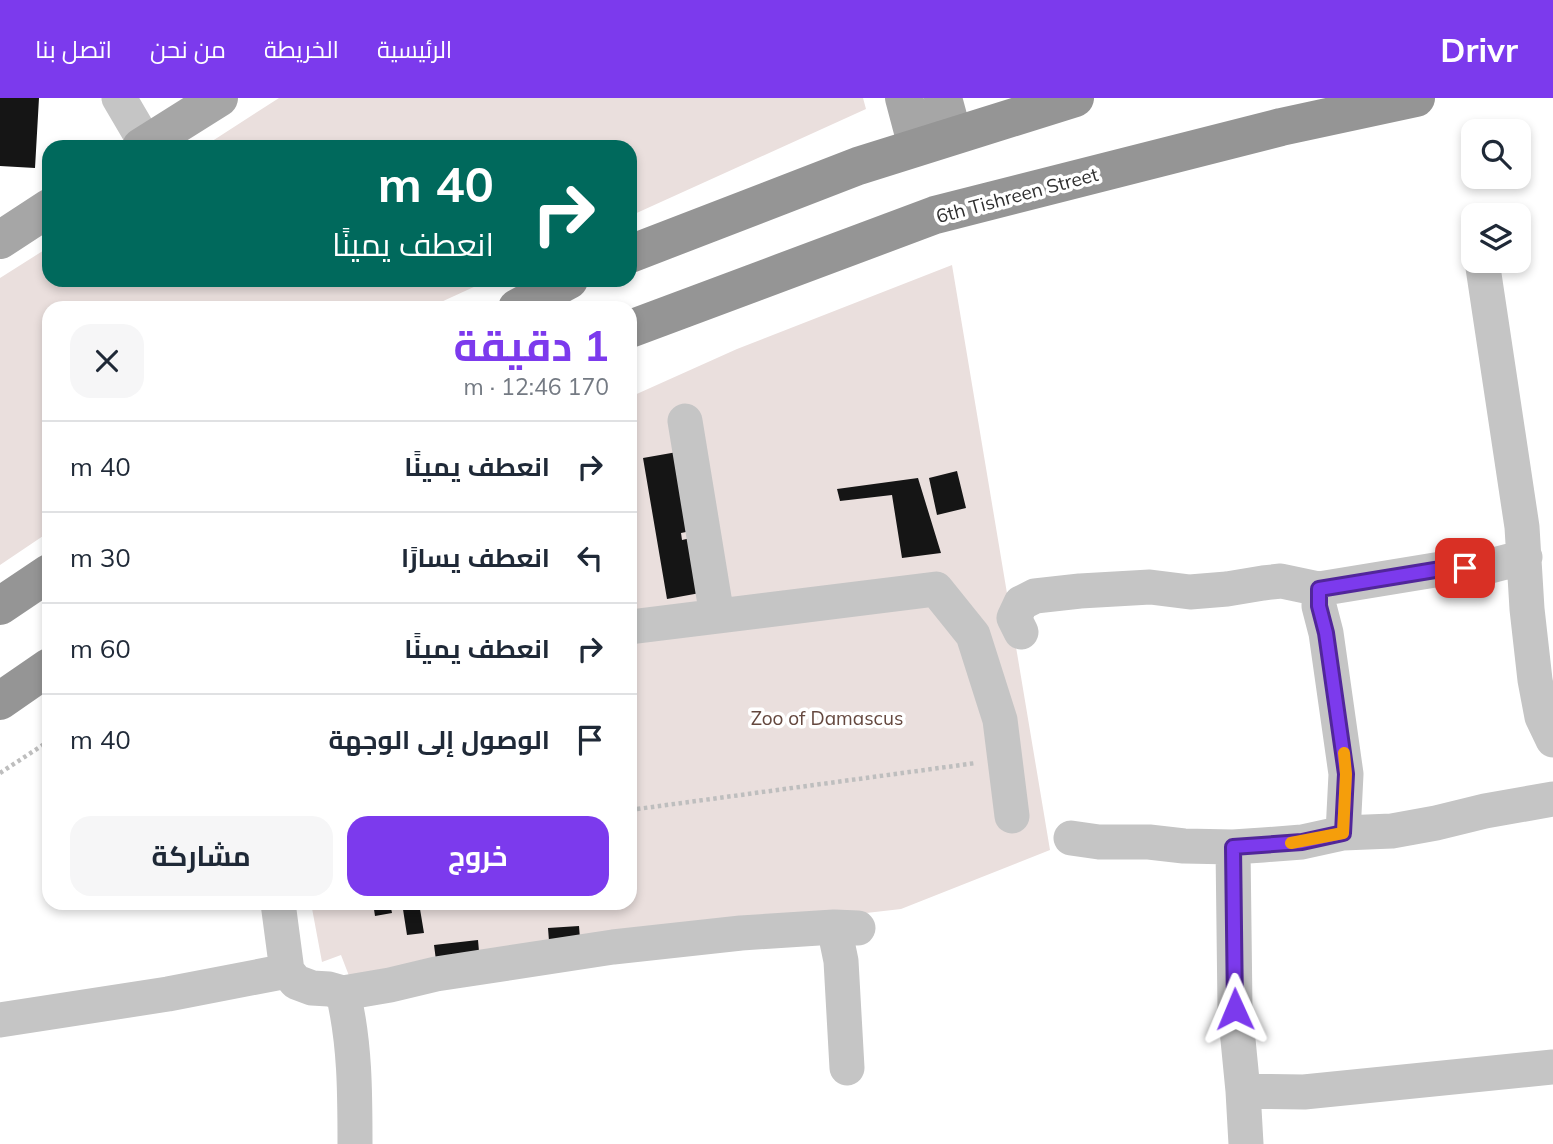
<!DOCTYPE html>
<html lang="ar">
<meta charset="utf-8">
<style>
body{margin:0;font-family:Mulish,Cairo,sans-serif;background:#f6f6f7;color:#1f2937;direction:rtl;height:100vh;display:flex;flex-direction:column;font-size:26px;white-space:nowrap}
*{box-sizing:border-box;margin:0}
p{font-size:23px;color:#747a83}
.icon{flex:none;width:38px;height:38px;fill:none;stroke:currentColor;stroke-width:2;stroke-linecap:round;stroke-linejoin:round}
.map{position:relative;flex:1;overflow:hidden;direction:ltr}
.side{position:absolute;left:42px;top:203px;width:595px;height:609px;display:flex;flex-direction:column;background:#fff;border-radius:21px;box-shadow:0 4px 10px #0003;direction:rtl}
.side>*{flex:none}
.guide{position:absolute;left:42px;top:42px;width:595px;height:147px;border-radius:21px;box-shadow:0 4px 10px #0003;direction:rtl;background:#00695c;color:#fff;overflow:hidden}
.fabs{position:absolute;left:1461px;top:21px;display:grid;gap:14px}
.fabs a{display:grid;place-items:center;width:70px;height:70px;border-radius:14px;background:#fff;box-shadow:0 4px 10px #0003;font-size:35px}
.pin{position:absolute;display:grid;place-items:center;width:60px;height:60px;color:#fff;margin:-30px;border-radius:14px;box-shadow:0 4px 10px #0006}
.me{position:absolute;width:77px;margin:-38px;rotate:359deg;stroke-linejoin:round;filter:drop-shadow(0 0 5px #0008)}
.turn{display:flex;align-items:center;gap:24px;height:147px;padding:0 28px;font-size:32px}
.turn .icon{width:91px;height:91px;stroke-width:2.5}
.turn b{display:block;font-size:49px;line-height:60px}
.round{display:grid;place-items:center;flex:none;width:74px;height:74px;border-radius:21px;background:#f6f6f7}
.summary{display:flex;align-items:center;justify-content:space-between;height:119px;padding:0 28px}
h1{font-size:42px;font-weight:700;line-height:52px;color:#7c3aed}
.primary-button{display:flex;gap:14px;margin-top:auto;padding:14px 28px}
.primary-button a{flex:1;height:80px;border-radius:21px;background:#7c3aed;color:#fff;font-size:28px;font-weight:700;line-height:80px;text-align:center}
.primary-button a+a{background:#f6f6f7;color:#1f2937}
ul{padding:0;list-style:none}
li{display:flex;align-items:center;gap:21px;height:91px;padding:0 28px;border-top:2px solid #e0e1e3}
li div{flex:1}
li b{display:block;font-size:26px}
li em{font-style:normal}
header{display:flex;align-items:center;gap:42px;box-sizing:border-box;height:98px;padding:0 35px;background:#7c3aed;color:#fff}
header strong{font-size:33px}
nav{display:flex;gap:38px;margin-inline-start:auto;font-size:24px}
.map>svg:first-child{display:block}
.green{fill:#eadfdd}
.building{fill:#151515}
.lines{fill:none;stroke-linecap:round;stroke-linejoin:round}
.path{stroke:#bebebe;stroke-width:4.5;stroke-dasharray:3.5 3.5;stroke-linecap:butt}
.minor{stroke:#c5c5c5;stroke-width:35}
.major{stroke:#a6a6a6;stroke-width:38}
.highway{stroke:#959595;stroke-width:38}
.route-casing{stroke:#51269a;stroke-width:18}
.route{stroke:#7c3aed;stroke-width:12}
.slow{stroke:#f59e0b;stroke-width:12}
.labels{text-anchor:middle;stroke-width:7;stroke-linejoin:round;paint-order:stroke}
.street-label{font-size:19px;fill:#2e2e2e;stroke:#fff}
.park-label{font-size:19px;fill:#65483f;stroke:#fff}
</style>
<header>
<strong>Drivr</strong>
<nav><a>الرئيسية</a><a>الخريطة</a><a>من نحن</a><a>اتصل بنا</a></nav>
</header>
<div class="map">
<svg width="1553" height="1046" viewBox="0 0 1553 1046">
<rect width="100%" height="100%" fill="#fff"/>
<path class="green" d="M 279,0 L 863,0 L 866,11 L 630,118 L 630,49 L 203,49 Z
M 49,149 L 49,182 L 489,182 L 428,210 L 49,210 L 49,434 L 0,467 L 0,180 Z
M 952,167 L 1050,752 L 901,811 L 753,828 L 351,883 L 341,857 L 322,864 L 311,805 L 630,805 L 630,299 L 737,251 Z"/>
<path class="building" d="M 0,0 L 39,0 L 35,70 L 0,68 Z
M 677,354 L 691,433 L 681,435 L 682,442 L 691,440 L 700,495 L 667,501 L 643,360 Z
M 957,373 L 966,410 L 937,417 L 929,380 Z
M 918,380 L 941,455 L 902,460 L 892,397 L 840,403 L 837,391 Z
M 373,805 L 390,805 L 392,815 L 375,818 Z
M 402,805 L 419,805 L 424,835 L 407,837 Z
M 579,828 L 581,854 L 550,856 L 548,830 Z
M 478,842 L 480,865 L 437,870 L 434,847 Z"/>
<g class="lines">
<path class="path" d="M 0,675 L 49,643
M 630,712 L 976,665"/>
<path class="minor" d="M 119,0 L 146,46
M 1482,163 L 1522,429 L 1527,511 L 1535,582 L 1542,619 L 1553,642
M 685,323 L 717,518
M 1319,491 L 1319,508 L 1326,535 L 1346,676 L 1343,735
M 630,529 L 936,491 L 973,537 L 1000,622 L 1012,718
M 1021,534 L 1014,520 L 1021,505 L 1035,498 L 1080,493 L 1150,489 L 1190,494 L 1227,491 L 1263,485 L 1281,483 L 1319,491 L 1441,471 L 1490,468 L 1525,459
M 1071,740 L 1099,744 L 1149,744 L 1184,748 L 1233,749 L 1263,747 L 1302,744 L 1343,735 L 1392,733 L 1436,725 L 1485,713 L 1553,701
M 1233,749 L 1235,911 L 1243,993 L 1246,1046
M 278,805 L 287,873 L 296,884 L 312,890 L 329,891 L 343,895 L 390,887 L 436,876 L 613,849 L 741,835 L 834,829 L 858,830
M 834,829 L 841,863 L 847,970
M 343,895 C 355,945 355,995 355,1046
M 0,922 L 168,896 L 287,873
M 1243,993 L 1304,994 L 1553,969"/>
<path class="major" d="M 904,0 L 917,49
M 943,0 L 953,37
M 141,49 L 219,0
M 0,142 L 49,110"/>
<path class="highway" d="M 630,156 L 858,68 L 1075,0
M 517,210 L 569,182
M 630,231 L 935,117 L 1281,29 L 1416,0
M 0,508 L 49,475
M 0,603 L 49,569"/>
</g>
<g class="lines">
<g class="route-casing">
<path id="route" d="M 1235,911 L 1233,749 L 1302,744 L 1343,735 L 1346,676 L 1326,535 L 1319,508 L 1319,491 L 1441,471 L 1465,470"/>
</g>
<use href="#route" class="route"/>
<path class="slow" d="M 1291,745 L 1343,735 L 1346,676 L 1344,655"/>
</g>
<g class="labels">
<g class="street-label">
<text transform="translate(1017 97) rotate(-15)" y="7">6th Tishreen Street</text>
</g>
<g class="park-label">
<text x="827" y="627">Zoo of Damascus</text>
</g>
</g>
</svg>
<div class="fabs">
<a><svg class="icon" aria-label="search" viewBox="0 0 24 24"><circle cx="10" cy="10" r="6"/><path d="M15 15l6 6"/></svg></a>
<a><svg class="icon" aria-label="layers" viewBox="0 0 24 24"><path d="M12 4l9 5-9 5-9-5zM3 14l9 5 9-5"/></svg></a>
</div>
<div class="pin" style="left:1465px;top:470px;background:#d93025"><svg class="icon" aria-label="arrive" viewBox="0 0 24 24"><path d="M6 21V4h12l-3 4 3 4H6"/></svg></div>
<svg class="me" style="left:1235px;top:911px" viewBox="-20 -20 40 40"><path d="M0-17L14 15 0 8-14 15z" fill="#7c3aed" stroke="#fff" stroke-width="4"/></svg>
<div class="guide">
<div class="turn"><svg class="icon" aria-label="right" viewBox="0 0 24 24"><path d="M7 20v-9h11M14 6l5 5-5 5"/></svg><div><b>40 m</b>انعطف يمينًا</div></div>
</div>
<section class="side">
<div class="summary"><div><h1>1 دقيقة</h1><p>170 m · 12:46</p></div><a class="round"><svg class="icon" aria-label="close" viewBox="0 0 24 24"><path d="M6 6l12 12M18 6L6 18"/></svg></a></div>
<ul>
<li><svg class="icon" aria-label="right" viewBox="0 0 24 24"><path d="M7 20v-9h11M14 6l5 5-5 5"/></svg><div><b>انعطف يمينًا</b></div><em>40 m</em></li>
<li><svg class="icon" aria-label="left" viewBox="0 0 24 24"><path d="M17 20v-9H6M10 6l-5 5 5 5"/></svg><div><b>انعطف يسارًا</b></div><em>30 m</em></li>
<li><svg class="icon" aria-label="right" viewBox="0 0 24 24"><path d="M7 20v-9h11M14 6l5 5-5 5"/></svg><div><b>انعطف يمينًا</b></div><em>60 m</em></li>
<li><svg class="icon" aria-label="arrive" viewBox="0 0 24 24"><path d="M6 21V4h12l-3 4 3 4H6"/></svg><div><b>الوصول إلى الوجهة</b></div><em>40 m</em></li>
</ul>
<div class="primary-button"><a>خروج</a><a>مشاركة</a></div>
</section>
</div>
